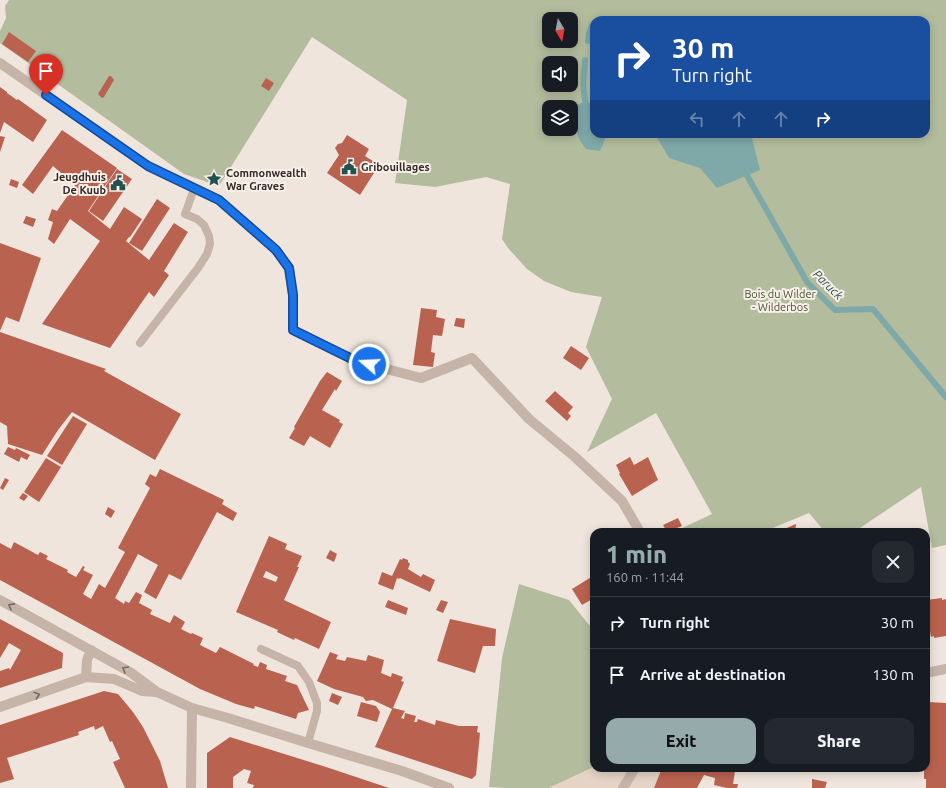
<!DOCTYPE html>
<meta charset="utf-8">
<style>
body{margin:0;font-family:Ubuntu,sans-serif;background:#242831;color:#f1f3f6;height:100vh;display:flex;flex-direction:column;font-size:15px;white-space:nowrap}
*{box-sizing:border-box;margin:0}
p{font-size:13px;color:#9ea1a6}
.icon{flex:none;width:22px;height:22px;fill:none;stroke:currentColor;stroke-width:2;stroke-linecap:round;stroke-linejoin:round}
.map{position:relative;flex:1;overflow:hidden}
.drawer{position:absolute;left:590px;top:528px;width:340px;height:244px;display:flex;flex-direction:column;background:#171b24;border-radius:12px;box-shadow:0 2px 10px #0003}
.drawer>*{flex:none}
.top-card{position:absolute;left:590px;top:16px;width:340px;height:122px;border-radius:12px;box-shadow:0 2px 10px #0003;background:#1a4fa0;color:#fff;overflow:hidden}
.needle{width:26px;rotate:170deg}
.fabs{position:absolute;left:542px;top:12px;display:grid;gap:8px}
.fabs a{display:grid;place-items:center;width:36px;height:36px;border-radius:8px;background:#171b24;box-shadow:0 2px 10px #0003;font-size:20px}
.pin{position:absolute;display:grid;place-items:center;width:34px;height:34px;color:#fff;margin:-41px -17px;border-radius:50% 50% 50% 0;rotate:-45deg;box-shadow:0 0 4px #0007}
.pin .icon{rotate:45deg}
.me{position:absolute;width:44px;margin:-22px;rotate:289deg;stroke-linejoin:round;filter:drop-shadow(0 0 3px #0008)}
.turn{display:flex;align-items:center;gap:14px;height:84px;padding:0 16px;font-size:18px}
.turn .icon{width:52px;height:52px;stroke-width:2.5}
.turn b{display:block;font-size:28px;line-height:34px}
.lanes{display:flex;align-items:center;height:38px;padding:0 16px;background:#0003;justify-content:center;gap:20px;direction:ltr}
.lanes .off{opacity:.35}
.round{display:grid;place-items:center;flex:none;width:42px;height:42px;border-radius:12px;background:#242831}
.overview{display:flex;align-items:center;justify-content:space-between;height:68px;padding:0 16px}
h1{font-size:24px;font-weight:800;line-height:30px;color:#94aaab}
.cta{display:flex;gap:8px;margin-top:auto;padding:8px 16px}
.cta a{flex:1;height:46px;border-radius:12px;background:#94aaab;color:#111;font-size:16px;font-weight:800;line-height:46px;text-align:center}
.cta a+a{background:#242831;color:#f1f3f6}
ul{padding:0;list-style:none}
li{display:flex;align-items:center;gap:12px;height:52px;padding:0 16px;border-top:1px solid #363941}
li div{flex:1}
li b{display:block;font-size:15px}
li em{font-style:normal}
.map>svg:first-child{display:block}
.green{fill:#b4bc9e;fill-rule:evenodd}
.plaza{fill:#e5d4c5}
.water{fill:#7ea9a8}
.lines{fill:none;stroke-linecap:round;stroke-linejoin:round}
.stream{stroke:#7ea9a8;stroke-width:6}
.building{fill:#b96250;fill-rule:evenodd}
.lane{stroke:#c6b4a9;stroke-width:8}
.street{stroke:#c6b4a9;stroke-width:10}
.oneway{stroke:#766962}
.route-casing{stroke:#114b97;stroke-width:10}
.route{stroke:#1a73e8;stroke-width:7}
.labels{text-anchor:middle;stroke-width:4;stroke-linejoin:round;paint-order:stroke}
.poi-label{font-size:11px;font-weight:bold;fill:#342b28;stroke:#f7efe8;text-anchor:start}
.park-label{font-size:11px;fill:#464f2f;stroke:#f7efe8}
.water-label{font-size:12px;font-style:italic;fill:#225150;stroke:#f7efe8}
</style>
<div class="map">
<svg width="946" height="788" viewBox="0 0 946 788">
<rect width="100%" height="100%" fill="#efe5dc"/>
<path class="green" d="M 9,0 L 946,0 L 946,545 L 932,548 L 921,487 L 854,532 L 825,532 L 809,513 L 763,532 L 674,532 L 712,514 L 656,413 L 587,452 L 612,399 L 586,347 L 602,297 L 571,292 L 544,281 L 527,269 L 508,248 L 502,239 L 510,184 L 486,177 L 435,187 L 395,183 L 407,100 L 312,37 L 219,186 L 184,174 L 0,43 L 0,31 L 6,18 L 5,6 ZM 549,19 L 571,19 L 571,41 L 549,41 ZM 594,20 L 926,20 L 926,134 L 594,134 ZM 549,63 L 571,63 L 571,85 L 549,85 ZM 549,107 L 571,107 L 571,129 L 549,129 Z
M 519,584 L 569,600 L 594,631 L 594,767 L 549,788 L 505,788 L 489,787 L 502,658 Z"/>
<path class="plaza" d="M 594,767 L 594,768 L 662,768 L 654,788 L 549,788 Z"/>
<path class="water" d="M 585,102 L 594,104 L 594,134 L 607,134 L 600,151 L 586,149 C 575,135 574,124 573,106 Z
M 655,134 L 751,134 L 760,170 L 717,188 L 700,168 L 669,158 Z"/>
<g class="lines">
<path class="stream" d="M 588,41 L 589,34 L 592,25
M 585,60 C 584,76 581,94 588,109
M 744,170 L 807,282 L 835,310 L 873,309 L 946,397"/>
</g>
<path class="building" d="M 9,32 L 36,51 L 28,62 L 2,44 Z
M 109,76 L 111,76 L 114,80 L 104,97 L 102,98 L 98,94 Z
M 266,78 L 274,83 L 269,91 L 261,86 Z
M 0,87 L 7,92 L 7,93 L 17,100 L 18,99 L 47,120 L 33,142 L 4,122 L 0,133 Z
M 62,130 L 117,168 L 88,211 L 110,229 L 124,207 L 142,219 L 130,237 L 129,237 L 126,241 L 149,260 L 174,223 L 188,232 L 164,271 L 169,275 L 154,297 L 149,292 L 110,348 L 42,324 L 100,241 L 70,219 L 54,244 L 48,239 L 53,222 L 48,220 L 52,209 L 57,211 L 75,185 L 53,166 L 33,194 L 22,185 Z
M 347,135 L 369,149 L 365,156 L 379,165 L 360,195 L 327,173 L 339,155 L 335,148 L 338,144 L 342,143 Z
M 0,136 L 5,137 L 0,152 Z
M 117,169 L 132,179 L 103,221 L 89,211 Z
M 11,179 L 19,182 L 17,188 L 9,185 Z
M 157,199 L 170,208 L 142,251 L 129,243 Z
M 26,216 L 36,219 L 33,227 L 23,223 Z
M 0,243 L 41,258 L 19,322 L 6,317 L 0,331 Z
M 421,308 L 437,310 L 436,317 L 445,319 L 442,336 L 433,335 L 431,352 L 435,353 L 433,367 L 413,365 Z
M 456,318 L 465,319 L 464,328 L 454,326 Z
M 0,332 L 106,369 L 104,371 L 181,414 L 155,460 L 72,412 L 58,430 L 42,455 L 8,444 L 7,426 L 0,422 Z
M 571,346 L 589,358 L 581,370 L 563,358 Z
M 327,372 L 342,381 L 336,391 L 335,389 L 322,410 L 340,420 L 339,422 L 343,424 L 330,448 L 310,436 L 304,446 L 289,438 L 295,428 L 294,427 L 320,381 Z
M 555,391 L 573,407 L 568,413 L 571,416 L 567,421 L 545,401 Z
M 73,416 L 87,424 L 62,465 L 47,456 Z
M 8,447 L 15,450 L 16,448 L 30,455 L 27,460 L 21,457 L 19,462 L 4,454 Z
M 630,457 L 634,465 L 648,457 L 658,480 L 632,496 L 619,474 L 620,473 L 616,465 Z
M 46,458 L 61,467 L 39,502 L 24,492 Z
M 160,469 L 224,500 L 222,504 L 237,513 L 233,521 L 217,512 L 181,580 L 169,574 L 156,599 L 144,592 L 158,565 L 138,554 L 115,598 L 124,604 L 125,601 L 129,603 L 136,592 L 142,595 L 139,603 L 152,610 L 150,614 L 170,623 L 174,615 L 185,622 L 181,629 L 191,634 L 192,633 L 203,638 L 200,645 L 216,653 L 220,647 L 254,664 L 253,665 L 258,667 L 260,662 L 267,665 L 266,669 L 287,676 L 285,681 L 297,685 L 309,710 L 298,713 L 296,719 L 255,706 L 254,709 L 236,704 L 200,689 L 0,580 L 0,543 L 11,549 L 14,542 L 38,555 L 40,552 L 48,556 L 46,559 L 68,570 L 67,572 L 76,577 L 83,566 L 85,567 L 83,570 L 93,575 L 83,594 L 91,599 L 99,584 L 105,588 L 125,552 L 118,548 L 150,488 L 145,484 L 150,474 L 156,477 Z
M 5,478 L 9,480 L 3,490 L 0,488 Z
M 23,493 L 28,496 L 24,501 L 19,498 Z
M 108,507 L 115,511 L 111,518 L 105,514 Z
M 678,518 L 682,526 L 667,532 L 663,525 Z
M 796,524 L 795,532 L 777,532 Z
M 269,536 L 287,544 L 285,549 L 302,556 L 297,567 L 299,567 L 284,600 L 331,622 L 319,649 L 295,638 L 294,640 L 277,632 L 278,630 L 236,612 ZM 266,571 L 278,577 L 276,582 L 263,577 Z
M 330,550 L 337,554 L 334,562 L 326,558 Z
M 403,558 L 408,560 L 408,562 L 410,564 L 408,569 L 421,577 L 423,574 L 435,580 L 430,592 L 400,578 L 399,579 L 397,578 L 393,590 L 378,584 L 382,572 L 392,576 L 400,559 L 402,560 Z
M 594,570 L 594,598 L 582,605 L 572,589 L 593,576 L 591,572 Z
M 942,598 L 942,600 L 946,599 L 946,636 L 934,638 L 934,636 L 931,637 L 929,626 L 926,626 L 926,600 Z
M 388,600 L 408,608 L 406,615 L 385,607 Z
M 441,600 L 448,602 L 443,613 L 436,610 Z
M 0,619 L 63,653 L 62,668 L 0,688 L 0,671 L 9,668 L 10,670 L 21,650 L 9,643 L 0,658 Z
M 450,619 L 496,629 L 495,646 L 483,646 L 475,673 L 437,661 Z
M 330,652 L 338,655 L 336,659 L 345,661 L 347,657 L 366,661 L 368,655 L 384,660 L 381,673 L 391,677 L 392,673 L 403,677 L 401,681 L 404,682 L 393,708 L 405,711 L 401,718 L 404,719 L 405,713 L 416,716 L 414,722 L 417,722 L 418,719 L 435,725 L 436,720 L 459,726 L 478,726 L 477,732 L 480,733 L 476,775 L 472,779 L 375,747 L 392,709 L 373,700 L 366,701 L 363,697 L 334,689 L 317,681 Z
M 104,691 L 118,694 L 133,712 L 143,727 L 160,761 L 168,788 L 125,788 L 113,762 L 120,759 L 112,741 L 110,742 L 103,726 L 95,730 L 94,726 L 78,732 L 79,735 L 7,758 L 14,779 L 0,783 L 0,725 Z
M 332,693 L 342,697 L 338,705 L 329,701 Z
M 361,702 L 376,706 L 380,712 L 377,722 L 357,716 Z
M 928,702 L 946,703 L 946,788 L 926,788 L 926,779 L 924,779 L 924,768 L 926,768 L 926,739 L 928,739 L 929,721 L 927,721 Z
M 230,737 L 326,767 L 389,788 L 253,788 L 254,785 L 247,783 L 251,771 L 244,769 L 233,777 L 233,788 L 207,788 L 207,753 Z
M 662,768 L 723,768 L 735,771 L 733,784 L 738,784 L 737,788 L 727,788 L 714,785 L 715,778 L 704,775 L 697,788 L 654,788 Z
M 812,779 L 827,782 L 825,788 L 812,788 Z"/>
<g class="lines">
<path class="lane" d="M 140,343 L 198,268 L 207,254 L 210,244 L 209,236 L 204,225 L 197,219 L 185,214 L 194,189
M 261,649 L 298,666 L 309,682 L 317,703 L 317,711 L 308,743"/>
<path class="street" d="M 0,63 L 148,166 L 219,200 L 276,250 L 289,268 L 293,295 L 293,330 L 356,361 L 421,378 L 472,358 L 529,419 L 575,457 L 622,501 L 640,532
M 0,600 L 130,672 L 157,692 L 192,708 L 228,718 L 308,743 L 402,771 L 449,788
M 926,673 L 946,669
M 86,677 L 87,660 L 91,650
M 0,707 L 86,677 L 114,679 L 142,691 L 156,692
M 191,788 L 192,708
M 623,788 L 635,768"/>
</g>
<defs><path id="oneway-chevron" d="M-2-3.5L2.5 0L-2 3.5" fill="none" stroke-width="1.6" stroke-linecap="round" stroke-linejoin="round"/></defs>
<g class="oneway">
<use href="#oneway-chevron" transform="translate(11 606) rotate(-151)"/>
<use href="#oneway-chevron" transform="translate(125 669) rotate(-150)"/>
<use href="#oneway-chevron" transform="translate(37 695) rotate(-18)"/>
</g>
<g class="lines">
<g class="route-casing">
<path id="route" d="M 46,95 L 148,166 L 219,200 L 276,250 L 289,268 L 293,295 L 293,330 L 356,361 L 369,364"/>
</g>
<use href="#route" class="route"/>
</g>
<defs>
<g id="civic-bare" transform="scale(1.2)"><path d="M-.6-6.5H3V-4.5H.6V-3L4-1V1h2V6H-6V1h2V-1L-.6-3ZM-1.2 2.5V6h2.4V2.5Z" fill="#225150" stroke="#f7efe8" stroke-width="2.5" paint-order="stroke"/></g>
<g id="sight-bare" transform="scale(1.2)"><path d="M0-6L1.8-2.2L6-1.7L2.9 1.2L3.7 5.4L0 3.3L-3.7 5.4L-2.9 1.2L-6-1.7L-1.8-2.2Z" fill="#225150" stroke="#f7efe8" stroke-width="2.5" paint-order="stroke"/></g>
</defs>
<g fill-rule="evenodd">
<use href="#civic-bare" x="349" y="167"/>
<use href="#sight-bare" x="214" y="179"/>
<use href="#civic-bare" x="118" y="183"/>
</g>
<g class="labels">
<g class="poi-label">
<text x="361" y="171">Gribouillages</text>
<text x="226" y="177">Commonwealth<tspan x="226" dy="13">War Graves</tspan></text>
<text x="106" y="181" text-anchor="end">Jeugdhuis<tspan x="106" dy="13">De Kuub</tspan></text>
</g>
<g class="park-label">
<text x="780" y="298">Bois du Wilder<tspan x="780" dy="13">- Wilderbos</tspan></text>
</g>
<g class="water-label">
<text transform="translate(828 285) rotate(45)" y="4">Paruck</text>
</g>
</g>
</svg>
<div class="fabs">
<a><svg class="needle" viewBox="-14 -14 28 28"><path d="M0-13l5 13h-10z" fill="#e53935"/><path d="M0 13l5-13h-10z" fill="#9ea1a6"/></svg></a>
<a><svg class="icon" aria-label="sound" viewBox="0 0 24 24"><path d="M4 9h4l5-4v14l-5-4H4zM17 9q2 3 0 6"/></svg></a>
<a><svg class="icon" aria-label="layers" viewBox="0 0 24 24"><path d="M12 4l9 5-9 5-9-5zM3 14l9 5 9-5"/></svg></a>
</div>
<div class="pin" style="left:46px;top:95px;background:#d93025"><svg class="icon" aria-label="arrive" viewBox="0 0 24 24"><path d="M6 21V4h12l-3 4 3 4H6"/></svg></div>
<svg class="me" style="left:369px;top:364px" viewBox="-20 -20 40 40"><circle r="17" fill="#1a73e8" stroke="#fff" stroke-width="3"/><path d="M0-11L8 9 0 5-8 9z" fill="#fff"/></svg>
<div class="top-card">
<div class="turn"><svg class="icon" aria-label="right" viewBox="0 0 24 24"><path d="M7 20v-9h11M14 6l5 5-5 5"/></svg><div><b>30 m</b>Turn right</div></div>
<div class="lanes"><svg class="icon off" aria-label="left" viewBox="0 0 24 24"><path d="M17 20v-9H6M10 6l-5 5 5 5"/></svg><svg class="icon off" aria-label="ahead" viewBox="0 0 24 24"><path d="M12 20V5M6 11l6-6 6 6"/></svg><svg class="icon off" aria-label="ahead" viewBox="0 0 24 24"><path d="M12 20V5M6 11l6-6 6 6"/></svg><svg class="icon" aria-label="right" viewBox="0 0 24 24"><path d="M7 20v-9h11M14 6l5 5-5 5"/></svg></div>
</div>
<section class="drawer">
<div class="overview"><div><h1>1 min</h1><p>160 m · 11:44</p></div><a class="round"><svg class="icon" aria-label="close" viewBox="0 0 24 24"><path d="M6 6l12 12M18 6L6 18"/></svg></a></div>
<ul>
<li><svg class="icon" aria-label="right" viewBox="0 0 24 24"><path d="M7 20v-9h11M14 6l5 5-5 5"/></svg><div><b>Turn right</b></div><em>30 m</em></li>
<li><svg class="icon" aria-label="arrive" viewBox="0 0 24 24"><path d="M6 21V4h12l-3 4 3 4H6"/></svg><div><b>Arrive at destination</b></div><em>130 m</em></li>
</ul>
<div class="cta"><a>Exit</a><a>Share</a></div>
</section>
</div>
